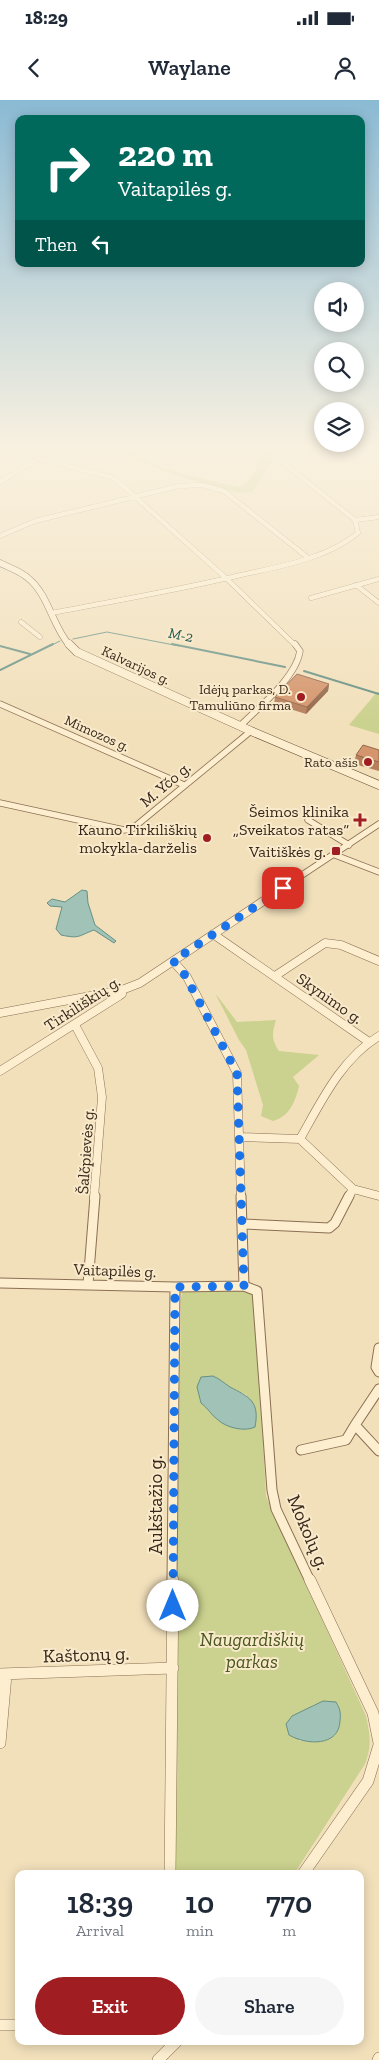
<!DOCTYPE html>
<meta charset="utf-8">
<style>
body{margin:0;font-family:"Zilla Slab",serif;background:#f6f6f7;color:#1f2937;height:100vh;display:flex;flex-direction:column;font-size:19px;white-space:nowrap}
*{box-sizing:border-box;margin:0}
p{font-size:16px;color:#747a83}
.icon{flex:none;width:28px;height:28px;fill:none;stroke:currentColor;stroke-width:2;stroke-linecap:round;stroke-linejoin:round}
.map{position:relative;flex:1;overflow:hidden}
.details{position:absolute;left:15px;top:1770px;width:349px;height:175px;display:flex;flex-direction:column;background:#fff;border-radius:10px;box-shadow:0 2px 12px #0003}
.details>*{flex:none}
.guide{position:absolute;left:15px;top:15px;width:350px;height:152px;border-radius:10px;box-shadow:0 2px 12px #0003;background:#00695c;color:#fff;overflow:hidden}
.fabs{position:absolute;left:314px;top:182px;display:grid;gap:10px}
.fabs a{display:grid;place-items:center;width:50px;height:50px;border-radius:50%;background:#fff;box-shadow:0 2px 12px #0003;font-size:25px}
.pin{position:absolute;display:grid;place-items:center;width:42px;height:42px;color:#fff;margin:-21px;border-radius:10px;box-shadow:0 2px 8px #0006}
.me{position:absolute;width:55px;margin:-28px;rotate:0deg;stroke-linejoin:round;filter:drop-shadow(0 0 4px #0008)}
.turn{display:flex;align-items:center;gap:18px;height:105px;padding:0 20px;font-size:22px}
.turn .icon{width:65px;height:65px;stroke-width:2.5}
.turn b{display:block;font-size:35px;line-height:42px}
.then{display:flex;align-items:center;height:48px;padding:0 20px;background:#0003;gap:10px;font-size:19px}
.eta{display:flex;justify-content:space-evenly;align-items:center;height:85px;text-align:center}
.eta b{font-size:30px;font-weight:600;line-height:35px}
.cta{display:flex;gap:10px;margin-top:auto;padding:10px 20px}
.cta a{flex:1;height:58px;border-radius:30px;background:#a01d21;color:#fff;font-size:20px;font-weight:600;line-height:58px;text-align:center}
.cta a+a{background:#f6f6f7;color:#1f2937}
.status{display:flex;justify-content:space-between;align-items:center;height:35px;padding:0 25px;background:#fff;direction:ltr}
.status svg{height:14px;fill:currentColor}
header{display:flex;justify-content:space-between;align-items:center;height:65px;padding:0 20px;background:#fff;font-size:22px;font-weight:600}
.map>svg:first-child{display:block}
.green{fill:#cbd18e;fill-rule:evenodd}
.water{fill:#a0c2b7;stroke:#669085}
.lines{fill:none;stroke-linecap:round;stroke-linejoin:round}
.stream-far1{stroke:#669085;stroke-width:1}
.stream{stroke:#669085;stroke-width:2}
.street-far4-casing{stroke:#8b6f53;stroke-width:5}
.street-far3-casing{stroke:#8b6f53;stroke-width:7}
.street-far2-casing{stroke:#8b6f53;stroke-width:9}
.street-far1-casing{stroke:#8b6f53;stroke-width:11}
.street-casing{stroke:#8b6f53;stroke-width:12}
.secondary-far1-casing{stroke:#6c5037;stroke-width:7}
.secondary-casing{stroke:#6c5037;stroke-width:9}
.street-far4{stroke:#fceecf;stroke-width:4.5}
.street-far3{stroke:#fceecf;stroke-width:5.5}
.street-far2{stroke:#fceecf;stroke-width:8}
.street-far1{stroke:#fceecf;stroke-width:9}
.street{stroke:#fceecf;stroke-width:11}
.secondary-far1{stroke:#fceecf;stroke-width:6}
.secondary{stroke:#fceecf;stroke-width:8}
.wall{fill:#b6805d}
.shaded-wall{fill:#94684c}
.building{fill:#d4956c;stroke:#94684c}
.route{stroke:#1a73e8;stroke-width:9;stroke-dasharray:0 16.2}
.poi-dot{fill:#a01d21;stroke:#f9eacb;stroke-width:2}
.labels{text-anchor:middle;stroke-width:4;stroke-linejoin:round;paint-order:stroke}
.far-street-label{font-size:14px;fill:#38281a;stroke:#f9eacb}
.far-poi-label{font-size:14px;fill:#38281a;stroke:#f9eacb;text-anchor:end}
.far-water-label{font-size:15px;font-style:italic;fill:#275a55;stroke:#f9eacb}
.street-label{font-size:16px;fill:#38281a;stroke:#f9eacb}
.poi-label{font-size:16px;fill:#38281a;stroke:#f9eacb;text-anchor:end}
.near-street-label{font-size:19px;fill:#38281a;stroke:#f9eacb}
.near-park-label{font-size:19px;font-style:italic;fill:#4a571e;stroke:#f9eacb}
</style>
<div class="status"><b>18:29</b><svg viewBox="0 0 49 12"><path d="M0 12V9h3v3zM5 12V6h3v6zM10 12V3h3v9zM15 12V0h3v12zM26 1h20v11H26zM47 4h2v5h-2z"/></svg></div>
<header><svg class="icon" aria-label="back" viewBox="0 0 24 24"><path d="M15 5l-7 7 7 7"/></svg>Waylane<svg class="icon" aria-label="person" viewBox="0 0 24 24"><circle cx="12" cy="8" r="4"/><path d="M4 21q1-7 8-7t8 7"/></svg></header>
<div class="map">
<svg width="379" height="1960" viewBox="0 0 379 1960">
<rect width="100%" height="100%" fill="#f2e0bb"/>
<path class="green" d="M 110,349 C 129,349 143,360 161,367 C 186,376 214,382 240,387 C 255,380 256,360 268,349 L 275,351 L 274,359 L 252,392 L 238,393 L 174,375 Z
M 377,592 L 379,592 L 379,634 L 349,625 Z
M 215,893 L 237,922 L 276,920 C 272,933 271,939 279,951 L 319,955 L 293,977 L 299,986 C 295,1002 290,1016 273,1021 L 261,1016 L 263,1005 L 246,950 L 239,940 Z
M 188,1189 L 246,1189 L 253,1193 L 256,1203 L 266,1396 L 366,1616 C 370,1635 372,1645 365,1664 L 294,1774 L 173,1774 L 181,1199 L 182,1192 ZM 221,1280 L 227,1286 L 247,1295 L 218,1321 L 210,1310 L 201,1303 L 197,1287 ZM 335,1602 C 340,1609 341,1613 340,1621 C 339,1644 317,1642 299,1641 L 309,1608 L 315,1604 Z"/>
<path class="water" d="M 82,790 L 87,791 L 88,803 L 95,825 L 116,841 L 114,843 L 94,830 C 78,836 80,839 61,835 L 56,829 L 62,807 L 50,806 L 47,803 L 52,799 L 65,802 Z
M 213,1276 C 220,1279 224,1283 230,1287 C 249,1297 260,1301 255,1327 C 245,1332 227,1328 218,1320 C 211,1315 208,1308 201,1303 L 197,1287 L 201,1277 Z
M 323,1601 L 336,1602 C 340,1609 341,1612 340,1621 C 339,1647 306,1645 289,1635 L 286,1624 L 292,1616 Z"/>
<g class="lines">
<path class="stream-far1" d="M 73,539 L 107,532 L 179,546
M 50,546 L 60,541"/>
<path class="stream" d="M 172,544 L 285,567
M 0,546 L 30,554
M 0,570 L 53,544
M 304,571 L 379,594"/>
<g class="street-far4-casing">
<path id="street-far4" d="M 156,349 L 169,353 L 190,349
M 37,358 L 114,378 L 227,479 L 296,546
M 0,382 L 54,349
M 355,420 L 379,417
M 0,436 L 35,421 L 179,386 L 202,385 L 224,391 L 307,457
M 356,485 L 379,503
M 311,498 L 379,479
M 51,513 C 115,501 178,490 241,475 C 281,466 326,459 358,433 L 355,420 L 281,361 L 278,356 L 286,349
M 21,522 L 40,537"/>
</g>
<g class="street-far3-casing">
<path id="street-far3" d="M 0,604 L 184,685
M 240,626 C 259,607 296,578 300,551 L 295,544
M 0,703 L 124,730 L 132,729 L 251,631
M 308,720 L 349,745
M 335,755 L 379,772
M 278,791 L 379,724"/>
</g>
<g class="street-far2-casing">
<path id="street-far2" d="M 213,834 L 369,942
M 173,861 L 187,877 L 237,973 L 241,1098
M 275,876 L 325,843 L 341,845 L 379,861
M 0,913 L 122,890 L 140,883 L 280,790
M 75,925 L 98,968 L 102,997 L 94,1098
M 0,971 L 119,896 L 122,894 L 122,890
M 241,1037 L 300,1039
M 353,1089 L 379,1096
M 348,1098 L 353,1089 L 300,1039 C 321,1002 341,959 379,936"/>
</g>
<g class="street-far1-casing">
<path id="street-far1" d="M 241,1096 L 244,1186
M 243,1124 L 329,1128 L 335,1123 L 349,1096
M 0,1183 L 175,1187 L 244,1186 L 257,1191 L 272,1390 L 276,1409 L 310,1481
M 88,1184 L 95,1096
M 379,1248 L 376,1267 L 379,1272
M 379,1289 L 355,1325 L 379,1351
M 301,1350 L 346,1340 L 355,1325
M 172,1481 L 175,1187"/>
</g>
<g class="street-casing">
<path id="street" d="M 310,1480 L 373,1613 L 379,1643
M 0,1574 L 173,1568
M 0,1643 L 6,1575
M 170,1774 L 173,1480
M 303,1774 L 368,1681 L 379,1645
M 0,1925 L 19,1925
M 158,1960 L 177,1941
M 378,1960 L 379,1958"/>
</g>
<g class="secondary-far1-casing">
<path id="secondary-far1" d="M 0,463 C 10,468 20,471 28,478 C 49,495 52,526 70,546"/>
</g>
<g class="secondary-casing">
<path id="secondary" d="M 69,544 L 77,552 L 251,631 L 379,685"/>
</g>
<use href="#street-far4" class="street-far4"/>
<use href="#street-far3" class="street-far3"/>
<use href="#street-far2" class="street-far2"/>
<use href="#street-far1" class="street-far1"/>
<use href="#street" class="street"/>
<use href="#secondary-far1" class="secondary-far1"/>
<use href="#secondary" class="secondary"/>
</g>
<path class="wall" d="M 329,584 L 328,591 L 306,614 L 274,604 L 275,597 Z
M 379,650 L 379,671 L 354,664 L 356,655 Z"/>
<path class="shaded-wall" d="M 329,584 L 328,591 L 306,614 L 307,607 Z"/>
<path class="building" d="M 297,574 L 329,584 L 307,607 L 275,597 Z
M 363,645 L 379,650 L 379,662 L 356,655 Z"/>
<linearGradient id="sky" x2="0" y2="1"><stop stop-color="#8bbad4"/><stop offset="0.56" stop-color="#f9f1e0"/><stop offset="1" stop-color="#f9f1e0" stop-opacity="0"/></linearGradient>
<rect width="379" height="623" fill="url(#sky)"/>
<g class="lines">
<path class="route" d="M 173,1506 L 175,1187 L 244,1186 L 237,973 L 186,877 L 180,867 L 173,861 L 283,788"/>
</g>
<g class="poi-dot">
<circle cx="301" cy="597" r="5"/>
<circle cx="368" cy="662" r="5"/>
<path d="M357.5 712.5h5v5h5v5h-5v5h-5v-5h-5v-5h5z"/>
<circle cx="207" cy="738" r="5"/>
<rect x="331" y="746" width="10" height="10" rx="2.5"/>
</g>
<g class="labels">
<g class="far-street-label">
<text transform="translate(136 565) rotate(25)" y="5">Kalvarijos g.</text>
<text transform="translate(97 633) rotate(24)" y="5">Mimozos g.</text>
</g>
<g class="far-poi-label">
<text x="291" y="594">Idėjų parkas, D.<tspan x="291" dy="16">Tamuliūno firma</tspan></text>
<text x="358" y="667">Rato ašis</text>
</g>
<g class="far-water-label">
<text transform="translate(181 535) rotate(11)" y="5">M-2</text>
</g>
<g class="street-label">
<text transform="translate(165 684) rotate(-40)" y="6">M. Yčo g.</text>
<text transform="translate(330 898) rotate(35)" y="6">Skynimo g.</text>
<text transform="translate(82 903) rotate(-33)" y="6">Tirkiliškių g.</text>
<text transform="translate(85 1051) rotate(-86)" y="6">Šalčpievės g.</text>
<text transform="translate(115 1170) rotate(2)" y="6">Vaitapilės g.</text>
</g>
<g class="poi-label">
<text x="349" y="717">Šeimos klinika<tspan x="349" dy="18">„Sveikatos ratas“</tspan></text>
<text x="197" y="735">Kauno Tirkiliškių<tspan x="197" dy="18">mokykla-darželis</tspan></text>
<text x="326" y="757">Vaitiškės g.</text>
</g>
<g class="near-street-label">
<text transform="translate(155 1405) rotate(-90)" y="7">Aukštažio g.</text>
<text transform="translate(309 1432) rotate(67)" y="7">Mokolų g.</text>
<text transform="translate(86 1554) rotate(-2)" y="7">Kaštonų g.</text>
</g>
<g class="near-park-label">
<text x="252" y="1546">Naugardiškių<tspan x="252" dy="22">parkas</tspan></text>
</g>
</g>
</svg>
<div class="fabs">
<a><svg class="icon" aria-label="sound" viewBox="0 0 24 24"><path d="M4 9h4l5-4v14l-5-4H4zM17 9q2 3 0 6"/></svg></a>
<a><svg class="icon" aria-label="search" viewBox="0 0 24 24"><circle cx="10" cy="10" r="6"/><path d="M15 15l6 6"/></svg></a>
<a><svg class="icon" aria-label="layers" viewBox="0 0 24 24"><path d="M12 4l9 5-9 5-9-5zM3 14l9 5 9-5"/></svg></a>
</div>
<div class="pin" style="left:283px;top:788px;background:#d93025"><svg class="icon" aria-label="arrive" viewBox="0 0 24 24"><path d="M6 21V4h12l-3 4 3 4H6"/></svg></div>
<svg class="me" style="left:173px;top:1506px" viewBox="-20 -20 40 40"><circle r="19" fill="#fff"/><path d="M0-13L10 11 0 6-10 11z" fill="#1a73e8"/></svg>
<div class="guide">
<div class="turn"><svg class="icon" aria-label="right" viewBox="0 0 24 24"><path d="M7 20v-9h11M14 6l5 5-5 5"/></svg><div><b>220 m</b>Vaitapilės g.</div></div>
<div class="then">Then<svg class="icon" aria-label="left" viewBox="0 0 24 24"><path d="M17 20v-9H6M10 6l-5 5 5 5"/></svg></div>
</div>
<section class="details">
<div class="eta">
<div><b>18:39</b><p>Arrival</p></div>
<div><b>10</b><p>min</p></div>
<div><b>770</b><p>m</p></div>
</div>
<div class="cta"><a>Exit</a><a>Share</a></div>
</section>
</div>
